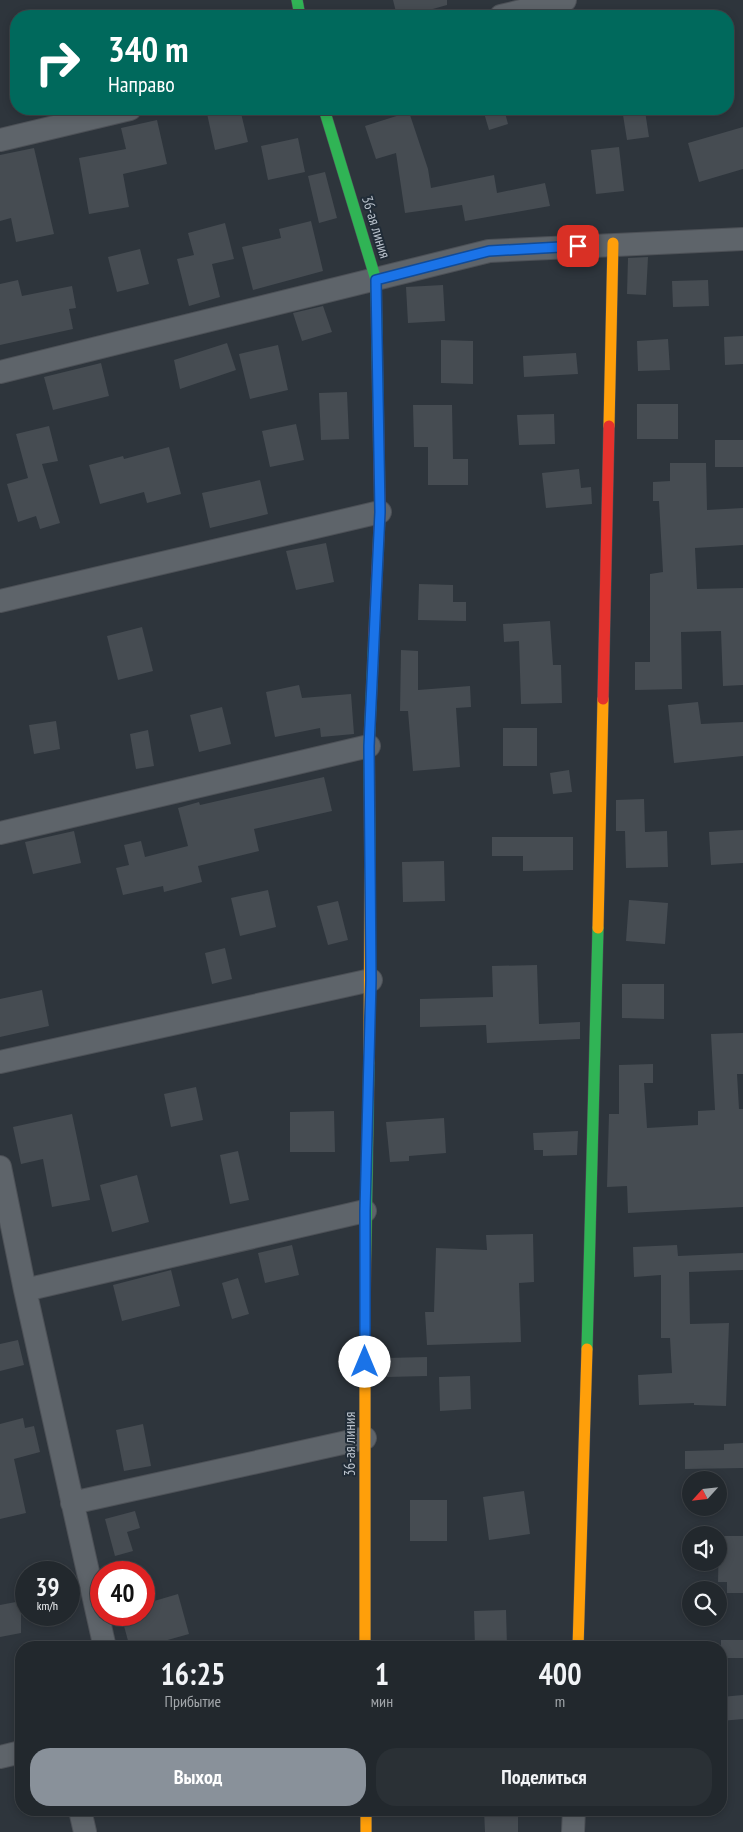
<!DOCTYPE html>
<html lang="ru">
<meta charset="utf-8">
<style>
body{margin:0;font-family:"PT Sans Narrow",sans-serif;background:#2a3035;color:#f1f3f6;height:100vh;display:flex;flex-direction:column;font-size:19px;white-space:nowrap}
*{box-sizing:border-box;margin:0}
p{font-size:16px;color:#a2a6aa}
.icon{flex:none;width:28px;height:28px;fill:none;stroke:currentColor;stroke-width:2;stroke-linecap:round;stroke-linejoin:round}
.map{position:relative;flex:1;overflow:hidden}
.side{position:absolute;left:15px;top:1641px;width:712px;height:175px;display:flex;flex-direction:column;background:#22282d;border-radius:20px;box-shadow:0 2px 8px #0003,0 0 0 1px #3f4449}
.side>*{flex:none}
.top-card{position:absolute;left:10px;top:10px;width:724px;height:105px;border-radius:20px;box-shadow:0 2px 8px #0003,0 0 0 1px #3f4449;background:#00695c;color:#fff;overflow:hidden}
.needle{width:32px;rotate:243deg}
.buttons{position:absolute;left:682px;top:1471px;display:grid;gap:10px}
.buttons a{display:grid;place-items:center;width:45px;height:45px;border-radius:50%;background:#22282d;box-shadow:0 2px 8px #0003,0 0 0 1px #3f4449;font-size:25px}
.speed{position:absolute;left:15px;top:1561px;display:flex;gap:10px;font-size:25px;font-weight:700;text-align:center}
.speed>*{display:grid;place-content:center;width:65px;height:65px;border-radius:50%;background:#22282d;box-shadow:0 2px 8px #0003,0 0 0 1px #3f4449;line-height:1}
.speed small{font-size:12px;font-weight:400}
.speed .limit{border:8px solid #d22;background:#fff;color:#111}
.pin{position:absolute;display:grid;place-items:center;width:42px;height:42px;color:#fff;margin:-21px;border-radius:10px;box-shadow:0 2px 8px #0006}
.me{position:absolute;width:55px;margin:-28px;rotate:0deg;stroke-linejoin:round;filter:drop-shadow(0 0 4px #0008)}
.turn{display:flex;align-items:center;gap:18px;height:105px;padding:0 15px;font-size:22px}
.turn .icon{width:65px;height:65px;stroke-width:2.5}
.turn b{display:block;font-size:35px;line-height:42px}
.eta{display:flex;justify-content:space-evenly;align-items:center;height:85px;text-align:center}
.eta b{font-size:30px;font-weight:600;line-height:35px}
.button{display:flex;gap:10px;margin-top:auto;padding:10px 15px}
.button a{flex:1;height:58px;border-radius:20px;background:#89919a;color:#fff;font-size:20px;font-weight:600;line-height:58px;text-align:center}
.button a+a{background:#2a3035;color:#f1f3f6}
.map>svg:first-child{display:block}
.building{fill:#464c52}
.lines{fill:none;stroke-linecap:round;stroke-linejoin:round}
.street-casing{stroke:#4d5157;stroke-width:24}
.fast-casing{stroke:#4d5157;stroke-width:12}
.slow-casing{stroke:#4d5157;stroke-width:12}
.jam-casing{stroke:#4d5157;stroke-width:12}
.street{stroke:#5e646a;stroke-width:22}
.fast{stroke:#30b455;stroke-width:11}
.slow{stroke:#ff9f0a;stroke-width:11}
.jam{stroke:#e5322d;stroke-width:11}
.route-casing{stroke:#114b97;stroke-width:12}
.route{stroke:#1a73e8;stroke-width:9}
.labels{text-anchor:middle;stroke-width:4;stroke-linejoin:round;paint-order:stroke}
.street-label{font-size:15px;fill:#bac2cc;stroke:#212c37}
</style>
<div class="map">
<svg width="743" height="1832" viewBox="0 0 743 1832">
<rect width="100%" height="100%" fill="#2e353c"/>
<path class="building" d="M 393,0 L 447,0 L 447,5 L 408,16 L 397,16 Z
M 206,109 L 240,109 L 248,142 L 215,150 Z
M 496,109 L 504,109 L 508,124 L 489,130 L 484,113 Z
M 645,111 L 649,137 L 627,140 L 623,115 Z
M 409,112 L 428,169 L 431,188 L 494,175 L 497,193 L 545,183 L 550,206 L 465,221 L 462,205 L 405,213 L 396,153 L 376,159 L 365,126 Z
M 157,120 L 167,164 L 123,174 L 129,207 L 89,214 L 79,158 L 126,149 L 121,128 Z
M 743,127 L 743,169 L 699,182 L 688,143 Z
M 298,138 L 305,172 L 268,180 L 261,146 Z
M 619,147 L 624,191 L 596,194 L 591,150 Z
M 34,148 L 54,234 L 16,242 L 11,218 L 0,221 L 0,155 Z
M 325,172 L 337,218 L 319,223 L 308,176 Z
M 311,221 L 323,271 L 253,290 L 242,247 L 281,238 L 279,229 Z
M 225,223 L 234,259 L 212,264 L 220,297 L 189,306 L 177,259 L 194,255 L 188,233 Z
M 140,249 L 149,284 L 117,292 L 108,257 Z
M 648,257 L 646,295 L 627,294 L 628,258 Z
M 18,280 L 22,296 L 72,286 L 76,308 L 69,309 L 73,329 L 0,345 L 0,284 Z
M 708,280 L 709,306 L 673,307 L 672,281 Z
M 443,285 L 445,321 L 408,323 L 406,287 Z
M 323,306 L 332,332 L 302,341 L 293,313 Z
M 743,336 L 743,364 L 725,365 L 724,337 Z
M 668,339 L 670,370 L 638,371 L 637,341 Z
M 441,340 L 473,341 L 473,384 L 441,383 Z
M 227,343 L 236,370 L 180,389 L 174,360 Z
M 278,345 L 288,390 L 250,399 L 239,354 Z
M 576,353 L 578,374 L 524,377 L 523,356 Z
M 101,363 L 109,396 L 53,410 L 44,377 Z
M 347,392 L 349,439 L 321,440 L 319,393 Z
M 637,404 L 678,404 L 678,439 L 637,439 Z
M 413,405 L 452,405 L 453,459 L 468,459 L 468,485 L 428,485 L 428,447 L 414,447 Z
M 554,414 L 555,444 L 519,445 L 517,415 Z
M 296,424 L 304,460 L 270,467 L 262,431 Z
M 49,426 L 58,461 L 42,464 L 60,523 L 40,529 L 36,516 L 18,522 L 7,484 L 28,478 L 16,434 Z
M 715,440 L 743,440 L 743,467 L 715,467 Z
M 169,447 L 181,494 L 147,503 L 144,492 L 100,504 L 89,465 L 123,456 L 124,459 Z
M 670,463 L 706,463 L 707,510 L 743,508 L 743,545 L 695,548 L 697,589 L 743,588 L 743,685 L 723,686 L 721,631 L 681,632 L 682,689 L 635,690 L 635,662 L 650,662 L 650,574 L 663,572 L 659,501 L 653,501 L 653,482 L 670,481 Z
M 579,469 L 581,488 L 591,487 L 592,504 L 546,508 L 542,473 Z
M 260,480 L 268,514 L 210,528 L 202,493 Z
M 326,543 L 334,582 L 296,590 L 286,551 Z
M 419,584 L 453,585 L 453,602 L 466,602 L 466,621 L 418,620 Z
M 550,621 L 553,665 L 561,665 L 562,703 L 521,704 L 519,641 L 504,642 L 503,624 Z
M 142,627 L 153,671 L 118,680 L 107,636 Z
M 401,650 L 418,651 L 418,690 L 470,686 L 471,707 L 456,708 L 460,767 L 413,771 L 408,711 L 400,711 Z
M 299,685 L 302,698 L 351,694 L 354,734 L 321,737 L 320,728 L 275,737 L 266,692 Z
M 698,702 L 701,724 L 743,722 L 743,756 L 674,763 L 668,705 Z
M 222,707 L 231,744 L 199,752 L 190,715 Z
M 56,721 L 60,749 L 34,754 L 29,725 Z
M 503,728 L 537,728 L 537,766 L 503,766 Z
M 148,730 L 154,766 L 136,769 L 130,734 Z
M 569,770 L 572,792 L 553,794 L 550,773 Z
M 324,777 L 332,811 L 254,829 L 259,851 L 198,866 L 202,882 L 164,892 L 163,886 L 123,895 L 116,868 L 129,865 L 124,845 L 141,841 L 145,857 L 188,846 L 178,808 L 199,802 L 200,805 Z
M 644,799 L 645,832 L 667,831 L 668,867 L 626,868 L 625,831 L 616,831 L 616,800 Z
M 743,830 L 743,863 L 711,865 L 709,832 Z
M 74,831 L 81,863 L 33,874 L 25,842 Z
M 492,837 L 573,837 L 573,870 L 523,871 L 523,856 L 492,856 Z
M 444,861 L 445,901 L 403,902 L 402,862 Z
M 268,890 L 276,927 L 240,936 L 231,898 Z
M 629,900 L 668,903 L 665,944 L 626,941 Z
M 338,901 L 348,940 L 328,945 L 317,906 Z
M 225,948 L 232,979 L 212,984 L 205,953 Z
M 537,965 L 539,1024 L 580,1022 L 580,1039 L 487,1043 L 486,1025 L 420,1027 L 420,999 L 493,997 L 492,966 Z
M 622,984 L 664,984 L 664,1019 L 622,1018 Z
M 42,990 L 49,1026 L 0,1037 L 0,999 Z
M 743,1033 L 743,1074 L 737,1074 L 739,1109 L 743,1109 L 743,1207 L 628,1213 L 627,1186 L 607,1187 L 609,1114 L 619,1114 L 619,1065 L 653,1064 L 653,1083 L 644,1083 L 647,1128 L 698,1125 L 698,1111 L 715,1110 L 711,1034 Z
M 196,1087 L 203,1120 L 171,1127 L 164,1094 Z
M 334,1111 L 335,1152 L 290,1152 L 290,1112 Z
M 72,1114 L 90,1200 L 52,1207 L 43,1159 L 21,1164 L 13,1127 Z
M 444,1118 L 446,1153 L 409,1156 L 409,1161 L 390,1162 L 386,1122 Z
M 578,1131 L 577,1155 L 543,1156 L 543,1150 L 534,1150 L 533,1133 Z
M 238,1151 L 249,1200 L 230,1204 L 220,1155 Z
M 137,1175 L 149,1222 L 112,1232 L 100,1185 Z
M 533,1234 L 534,1282 L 519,1283 L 521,1342 L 427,1345 L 425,1312 L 434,1312 L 436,1248 L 487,1250 L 486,1235 Z
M 292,1245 L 299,1275 L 265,1283 L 258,1253 Z
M 677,1245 L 678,1256 L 743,1253 L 743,1270 L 689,1272 L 690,1324 L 729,1323 L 726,1406 L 694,1405 L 694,1403 L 639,1405 L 638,1375 L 672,1373 L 670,1338 L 661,1338 L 661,1275 L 634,1277 L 633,1247 Z
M 171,1270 L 180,1306 L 122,1321 L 113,1285 Z
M 238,1278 L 249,1314 L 232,1319 L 222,1283 Z
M 18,1340 L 24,1365 L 0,1371 L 0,1344 Z
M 427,1357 L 427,1376 L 387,1377 L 387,1358 Z
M 470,1376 L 471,1409 L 440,1411 L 439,1377 Z
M 23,1418 L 25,1428 L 34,1426 L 40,1452 L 14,1459 L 26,1513 L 0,1519 L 0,1424 Z
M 143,1424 L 151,1466 L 124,1471 L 116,1430 Z
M 743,1443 L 743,1468 L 685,1469 L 685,1451 L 724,1450 L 724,1444 Z
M 524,1491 L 530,1534 L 489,1540 L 483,1497 Z
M 410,1500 L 447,1500 L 447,1541 L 410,1541 Z
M 135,1511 L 140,1528 L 127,1532 L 133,1551 L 115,1556 L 105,1519 Z
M 719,1536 L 743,1536 L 743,1593 L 727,1593 L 727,1582 L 718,1582 Z
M 178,1594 L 189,1634 L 139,1648 L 130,1648 L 121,1615 L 144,1615 L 144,1604 Z
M 21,1601 L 21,1633 L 0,1637 L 0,1605 Z
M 506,1610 L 507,1647 L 475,1647 L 474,1611 Z
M 721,1640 L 743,1640 L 743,1658 L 721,1658 Z
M 743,1695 L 743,1719 L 721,1721 L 721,1697 Z
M 484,1810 L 518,1810 L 518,1832 L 485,1832 Z"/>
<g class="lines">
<g class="street-casing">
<path id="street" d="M 501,16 L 565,0
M 0,140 L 130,109
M 0,372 L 489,251 L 743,239
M 0,601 L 380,512
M 0,833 L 369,746
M 0,1062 L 371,980
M 0,1167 L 25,1290 L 105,1648
M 25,1290 L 365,1211
M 72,1503 L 365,1438
M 0,1757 L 21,1752
M 80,1810 L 85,1832
M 573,1832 L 574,1810"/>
</g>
<g class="fast-casing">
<path id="fast" d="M 297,0 L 300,16
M 324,109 L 376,280 L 378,403
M 370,862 L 369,746 L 374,635
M 365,1293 L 369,1063
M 587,1349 L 598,928"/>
</g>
<g class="slow-casing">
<path id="slow" d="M 609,426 L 613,243
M 598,928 L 603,699
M 369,1063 L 370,862
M 365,1293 L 365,1648
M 578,1648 L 587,1349
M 366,1810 L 366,1832"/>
</g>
<g class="jam-casing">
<path id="jam" d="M 374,635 L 380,512 L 378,403
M 603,699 L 609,426"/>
</g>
<use href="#street" class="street"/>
<use href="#fast" class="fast"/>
<use href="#slow" class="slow"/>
<use href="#jam" class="jam"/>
</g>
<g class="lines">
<g class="route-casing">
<path id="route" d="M 365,1362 L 365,1211 L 371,980 L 369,746 L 380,512 L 376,280 L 489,251 L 578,246"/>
</g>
<use href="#route" class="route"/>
</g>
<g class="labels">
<g class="street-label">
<text transform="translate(376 227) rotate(73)" y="5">36-ая линия</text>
<text transform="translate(350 1444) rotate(-90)" y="5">36-ая линия</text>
</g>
</g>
</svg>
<div class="buttons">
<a><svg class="needle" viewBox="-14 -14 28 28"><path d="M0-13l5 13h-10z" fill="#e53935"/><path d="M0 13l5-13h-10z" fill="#a2a6aa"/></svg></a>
<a><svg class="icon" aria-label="sound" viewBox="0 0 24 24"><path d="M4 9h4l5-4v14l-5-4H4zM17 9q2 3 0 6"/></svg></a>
<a><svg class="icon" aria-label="search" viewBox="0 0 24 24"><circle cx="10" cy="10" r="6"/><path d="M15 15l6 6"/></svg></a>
</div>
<div class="speed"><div>39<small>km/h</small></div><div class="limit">40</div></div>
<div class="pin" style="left:578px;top:246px;background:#d93025"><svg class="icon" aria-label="arrive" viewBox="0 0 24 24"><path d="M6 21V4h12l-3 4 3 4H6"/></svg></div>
<svg class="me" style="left:365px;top:1362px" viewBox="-20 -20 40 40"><circle r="19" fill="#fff"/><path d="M0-13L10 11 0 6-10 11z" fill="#1a73e8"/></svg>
<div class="top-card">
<div class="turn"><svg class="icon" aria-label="right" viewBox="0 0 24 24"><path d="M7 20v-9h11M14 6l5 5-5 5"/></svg><div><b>340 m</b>Направо</div></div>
</div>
<section class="side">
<div class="eta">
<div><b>16:25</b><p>Прибытие</p></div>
<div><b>1</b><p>мин</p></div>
<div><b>400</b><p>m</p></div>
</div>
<div class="button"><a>Выход</a><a>Поделиться</a></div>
</section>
</div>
